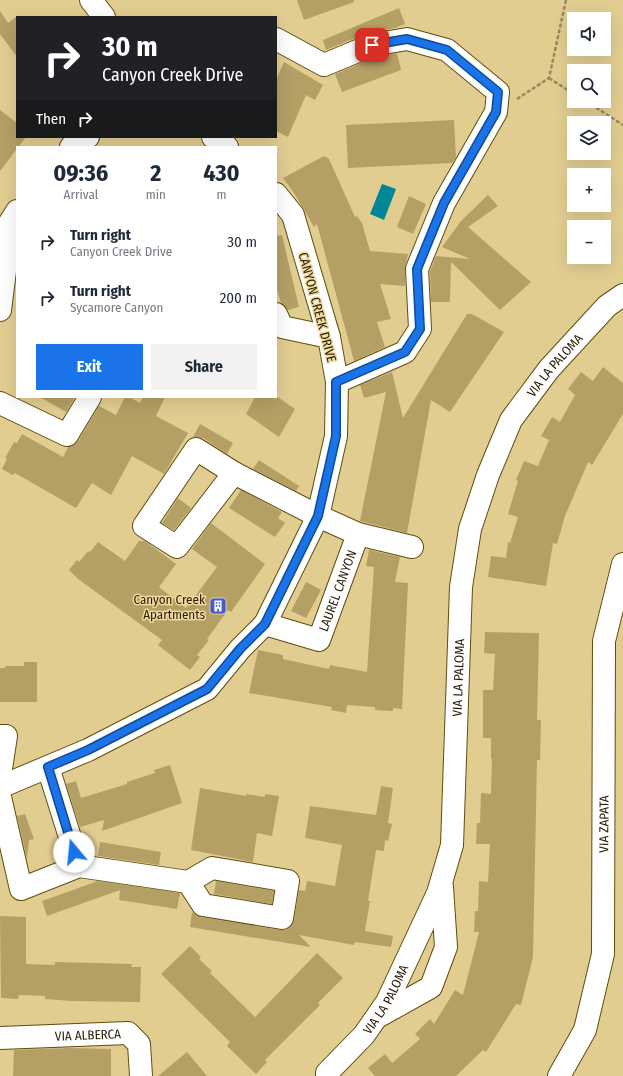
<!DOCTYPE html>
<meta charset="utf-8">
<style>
body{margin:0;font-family:"Fira Sans Condensed",sans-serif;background:#f2f2f3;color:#1f2937;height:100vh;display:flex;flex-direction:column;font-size:15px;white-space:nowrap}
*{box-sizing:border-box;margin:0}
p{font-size:13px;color:#747a83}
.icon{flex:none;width:22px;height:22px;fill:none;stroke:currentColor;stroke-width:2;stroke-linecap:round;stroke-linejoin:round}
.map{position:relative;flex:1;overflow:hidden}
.panel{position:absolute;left:16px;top:146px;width:261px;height:252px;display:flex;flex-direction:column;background:#fff;border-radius:0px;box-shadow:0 4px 16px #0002}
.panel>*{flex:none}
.hud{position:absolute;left:16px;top:16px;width:261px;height:122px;border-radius:0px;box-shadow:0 4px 16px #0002;background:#202124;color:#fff;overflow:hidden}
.buttons{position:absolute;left:567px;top:12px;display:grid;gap:8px}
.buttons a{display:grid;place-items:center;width:44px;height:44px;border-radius:0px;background:#fff;box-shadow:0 4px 16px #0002;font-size:20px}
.pin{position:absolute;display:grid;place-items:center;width:34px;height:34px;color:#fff;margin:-17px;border-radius:8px;box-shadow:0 2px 6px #0006}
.me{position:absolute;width:44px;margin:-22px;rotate:343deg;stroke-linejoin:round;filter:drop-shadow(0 0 3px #0008)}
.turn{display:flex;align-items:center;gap:14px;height:84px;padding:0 20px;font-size:18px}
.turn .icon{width:52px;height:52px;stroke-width:2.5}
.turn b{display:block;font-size:28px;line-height:34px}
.then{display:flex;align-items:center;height:38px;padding:0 20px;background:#0003;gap:8px;font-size:15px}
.eta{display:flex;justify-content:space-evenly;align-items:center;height:68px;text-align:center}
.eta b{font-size:24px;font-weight:700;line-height:28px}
.cta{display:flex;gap:8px;margin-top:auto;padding:8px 20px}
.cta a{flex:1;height:46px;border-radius:0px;background:#1a73e8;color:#fff;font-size:16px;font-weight:700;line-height:46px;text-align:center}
.cta a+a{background:#f2f2f3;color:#1f2937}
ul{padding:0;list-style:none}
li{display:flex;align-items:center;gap:12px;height:56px;padding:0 20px}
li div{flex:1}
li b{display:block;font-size:15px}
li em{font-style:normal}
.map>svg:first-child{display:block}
.water{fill:#008698}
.building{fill:#b4a065}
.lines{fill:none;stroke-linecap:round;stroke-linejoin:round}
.minor-casing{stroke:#604d0d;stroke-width:24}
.path{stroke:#99895b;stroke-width:2.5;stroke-dasharray:4 2;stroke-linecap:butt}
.minor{stroke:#fff;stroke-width:22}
.route-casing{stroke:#114b97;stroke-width:10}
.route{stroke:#1a73e8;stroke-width:7}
.labels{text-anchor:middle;stroke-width:3;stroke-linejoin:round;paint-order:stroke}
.street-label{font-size:13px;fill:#261d05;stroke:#f0da9e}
.poi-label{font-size:13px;fill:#261d05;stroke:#f0da9e;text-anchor:end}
</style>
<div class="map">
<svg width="623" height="1076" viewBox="0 0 623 1076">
<rect width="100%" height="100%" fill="#e2cd91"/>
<path class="water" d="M 382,184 L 396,189 L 384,220 L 370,214 Z"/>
<path class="building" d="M 297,0 L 354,0 L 354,2 L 304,20 Z
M 399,8 L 405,24 L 395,28 L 367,33 L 326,50 L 323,40 Z
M 0,11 L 8,23 L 17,16 L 17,57 L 0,34 Z
M 397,53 L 401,70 L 342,92 L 335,74 L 376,57 Z
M 284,62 L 323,85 L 315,100 L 306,95 L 288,137 L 276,131 L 276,80 Z
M 0,110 L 17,123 L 17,137 L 26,137 L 0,171 Z
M 454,120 L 456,157 L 452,163 L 348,168 L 346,125 Z
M 324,156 L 329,159 L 355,217 L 357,216 L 362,223 L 370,251 L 408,254 L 405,269 L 405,286 L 380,284 L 391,319 L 377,322 L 385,347 L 354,361 L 317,224 L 314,227 L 294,193 L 283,178 Z
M 488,195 L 498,206 L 468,227 L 531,282 L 500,310 L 451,262 L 450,302 L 431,302 L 430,271 L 436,256 L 470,259 L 442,247 L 461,221 Z
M 409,196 L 426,204 L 413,234 L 397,227 Z
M 282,235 L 299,307 L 288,310 L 281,303 L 276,286 L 276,236 Z
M 467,314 L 472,314 L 504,332 L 450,412 L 431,400 L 407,533 L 360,521 L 386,392 L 364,398 L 360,385 L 392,372 L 403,418 Z
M 603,367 L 623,383 L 623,414 L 592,465 L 588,462 L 565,516 L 557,544 L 553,543 L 546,586 L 488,577 L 491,556 L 506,558 L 508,542 L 510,543 L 518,517 L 508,514 L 518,481 L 516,480 L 524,461 L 538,466 L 549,440 L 541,436 L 552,417 L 560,422 L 575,395 L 568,389 L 581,372 L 593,381 Z
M 40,397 L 75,397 L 66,412 Z
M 125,397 L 129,397 L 140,403 L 143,397 L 165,397 L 156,416 L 188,433 L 164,474 L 132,456 L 111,495 L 92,483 L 76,508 L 15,473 L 13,475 L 2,469 L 7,459 L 5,458 L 14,442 L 17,443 L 22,434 L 63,457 L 68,447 L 78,441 L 99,406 L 116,415 Z
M 255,397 L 278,397 L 295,409 L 279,437 L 246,414 Z
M 200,424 L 233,443 L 227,454 L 203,438 L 193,437 Z
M 259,460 L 299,486 L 296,491 L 253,469 Z
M 241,490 L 282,512 L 278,518 L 285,523 L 275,537 L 229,508 Z
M 178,498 L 191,508 L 174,530 L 162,523 Z
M 211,523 L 265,564 L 231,612 L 228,610 L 207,639 L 209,640 L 197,655 L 200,657 L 190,670 L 158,645 L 162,640 L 78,579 L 69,570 L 77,560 L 79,562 L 88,551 L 90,552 L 98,542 L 125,561 L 139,541 L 145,541 L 176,564 L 159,587 L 186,608 L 217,567 L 192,549 Z
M 369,550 L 400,557 L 395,582 L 408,583 L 402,709 L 393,708 L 393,711 L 375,710 L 375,707 L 347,705 L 346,713 L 331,710 L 332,707 L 249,693 L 258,650 L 283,655 L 283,659 L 329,669 L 330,665 L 367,672 L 374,567 L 366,566 Z
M 306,582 L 321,590 L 306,618 L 291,611 Z
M 485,632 L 539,633 L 537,720 L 541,720 L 540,760 L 537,760 L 533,957 L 521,1005 L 516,1004 L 486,1052 L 483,1050 L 456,1076 L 375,1076 L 368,1068 L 385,1054 L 392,1063 L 420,1039 L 415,1034 L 430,1019 L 434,1024 L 455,990 L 463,995 L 479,932 L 474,932 L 475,911 L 478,911 L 479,881 L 488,882 L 490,844 L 476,844 L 477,823 L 480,823 L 481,793 L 491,794 L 492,759 L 491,759 L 491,738 L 483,738 L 483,690 L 493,690 L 495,654 L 484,653 Z
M 24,662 L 37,662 L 37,702 L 0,702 L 0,668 L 5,668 L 5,666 L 24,666 Z
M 170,765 L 182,803 L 102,831 L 104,820 L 80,827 L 66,784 L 76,781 L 81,798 L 127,784 L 127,782 L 155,773 L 154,770 Z
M 381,786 L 393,788 L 388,823 L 392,824 L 388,841 L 385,840 L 384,851 L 376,850 L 368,901 L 370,901 L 365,931 L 393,936 L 391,947 L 355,942 L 354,945 L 299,935 L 311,947 L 190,927 L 192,912 L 201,917 L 280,930 L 286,930 L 291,926 L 294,920 L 299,890 L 305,891 L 307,881 L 335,886 L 342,845 L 305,838 L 310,806 L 376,815 Z
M 200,788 L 246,796 L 246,794 L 265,797 L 265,794 L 279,796 L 272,836 L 257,833 L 253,862 L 191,850 Z
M 25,814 L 34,839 L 29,840 L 27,859 L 17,816 Z
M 100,842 L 161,852 L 159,865 L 98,856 Z
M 98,881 L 180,893 L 177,909 L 119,900 L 120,890 L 47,916 L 42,901 Z
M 216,881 L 274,891 L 272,904 L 214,894 Z
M 0,916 L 26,917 L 26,964 L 55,965 L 55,962 L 132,964 L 131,967 L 141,967 L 140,1002 L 72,1001 L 45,999 L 45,996 L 19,995 L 18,999 L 1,998 Z
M 190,946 L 201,957 L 199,959 L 212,971 L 210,973 L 255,1017 L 317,953 L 343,978 L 318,1003 L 320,1005 L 265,1060 L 267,1062 L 256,1074 L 227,1046 L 230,1042 L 161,974 Z
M 70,1048 L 111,1049 L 111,1076 L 13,1076 L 14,1050 Z
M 187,1052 L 207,1076 L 158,1076 Z"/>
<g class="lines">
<g class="minor-casing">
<g id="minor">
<path d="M 91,0 L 104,17"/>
<path d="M 276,39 L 324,65 L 372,45 L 407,39 L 447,50 L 498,92 L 496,112 L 444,203 L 417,269 L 420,329 L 405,352 L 337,382"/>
<path d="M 213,137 L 227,147"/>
<path d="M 71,147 L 75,142 L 88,137"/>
<path d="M 0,310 L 6,263 L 7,227 L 17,211"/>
<path d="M 276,314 L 282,327 L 329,337"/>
<path d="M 0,403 L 67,435 L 90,397"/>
<path d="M 196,449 L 234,473 L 177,547 L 144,526 Z"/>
<path d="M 234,473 L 318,516 L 358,534 L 412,547"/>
<path id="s1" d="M 265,624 L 319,640 L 358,534"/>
<path d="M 0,736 L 6,736 L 0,775"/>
<path d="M 48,767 L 79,866"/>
<path d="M 0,787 L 88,750 L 207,689 L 240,649 L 265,624 L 318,516 L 336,436 L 337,382 L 329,337 L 293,215 L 276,194"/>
<path d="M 0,797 L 21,889 L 79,866 L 188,882"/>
<path d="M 212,868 L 288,881 L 282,918 L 203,905 L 188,882 Z"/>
<path d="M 379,1016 L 431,987 L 446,947 L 442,887"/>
<path id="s2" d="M 0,1038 L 128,1033 L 139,1044 L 141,1076"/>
<path id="s3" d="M 327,1076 L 327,1073 L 364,1035 L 387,1002 L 438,893 L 452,845 L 461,587 L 470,529 L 488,475 L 511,420 L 549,369 L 607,306 L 623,295"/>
<path id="s4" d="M 559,1076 L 585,1030 L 603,954 L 604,641 L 623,564"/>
</g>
</g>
<path class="path" d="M 549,78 L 574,94
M 517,99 L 549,78 L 566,0
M 586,101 L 623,125"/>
<use href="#minor" class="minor"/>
</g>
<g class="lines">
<g class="route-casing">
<path id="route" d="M 74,852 L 48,767 L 88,750 L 207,689 L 240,649 L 265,624 L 318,516 L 336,436 L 336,382 L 405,352 L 420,329 L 417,269 L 444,203 L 496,112 L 498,92 L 447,50 L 407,39 L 372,45"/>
</g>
<use href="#route" class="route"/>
</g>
<defs>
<g id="building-square" transform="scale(0.9)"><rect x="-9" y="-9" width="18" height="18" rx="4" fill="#455ccf" stroke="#f0da9e"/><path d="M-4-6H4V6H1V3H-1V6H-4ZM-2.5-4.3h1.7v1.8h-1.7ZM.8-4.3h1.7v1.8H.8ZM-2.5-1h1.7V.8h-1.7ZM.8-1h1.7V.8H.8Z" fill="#fff"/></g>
</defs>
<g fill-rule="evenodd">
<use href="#building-square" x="218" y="606"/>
</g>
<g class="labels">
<g class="street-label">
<text transform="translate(318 307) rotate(75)" y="5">CANYON CREEK DRIVE</text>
<text dy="5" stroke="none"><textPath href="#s3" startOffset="770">VIA LA PALOMA</textPath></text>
<text dy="5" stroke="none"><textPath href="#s1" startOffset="109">LAUREL CANYON</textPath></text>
<text dy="5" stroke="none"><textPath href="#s3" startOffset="434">VIA LA PALOMA</textPath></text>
<text dy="5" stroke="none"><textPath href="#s4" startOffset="261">VIA ZAPATA</textPath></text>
<text dy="5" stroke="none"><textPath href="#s3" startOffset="98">VIA LA PALOMA</textPath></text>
<text dy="5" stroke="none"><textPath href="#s2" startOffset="88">VIA ALBERCA</textPath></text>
</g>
<g class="poi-label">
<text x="205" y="604">Canyon Creek<tspan x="205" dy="15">Apartments</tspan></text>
</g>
</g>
</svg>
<div class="buttons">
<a><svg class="icon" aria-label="sound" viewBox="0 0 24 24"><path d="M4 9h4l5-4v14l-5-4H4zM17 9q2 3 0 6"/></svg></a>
<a><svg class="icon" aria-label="search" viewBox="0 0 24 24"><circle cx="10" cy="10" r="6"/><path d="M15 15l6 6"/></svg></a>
<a><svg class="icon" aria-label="layers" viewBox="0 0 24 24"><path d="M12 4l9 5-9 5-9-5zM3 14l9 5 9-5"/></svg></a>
<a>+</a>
<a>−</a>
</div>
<div class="pin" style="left:372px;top:45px;background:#d93025"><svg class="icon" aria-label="arrive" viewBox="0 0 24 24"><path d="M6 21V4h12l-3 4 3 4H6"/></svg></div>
<svg class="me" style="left:74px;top:852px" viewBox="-20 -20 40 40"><circle r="19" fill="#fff"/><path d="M0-13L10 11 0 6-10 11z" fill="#1a73e8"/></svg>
<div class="hud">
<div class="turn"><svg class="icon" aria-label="right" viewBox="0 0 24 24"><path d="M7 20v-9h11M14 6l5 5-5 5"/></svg><div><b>30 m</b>Canyon Creek Drive</div></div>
<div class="then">Then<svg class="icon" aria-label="right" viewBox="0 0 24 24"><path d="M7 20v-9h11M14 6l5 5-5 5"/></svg></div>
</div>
<section class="panel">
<div class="eta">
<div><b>09:36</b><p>Arrival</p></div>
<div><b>2</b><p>min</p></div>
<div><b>430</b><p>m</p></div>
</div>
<ul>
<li><svg class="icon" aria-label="right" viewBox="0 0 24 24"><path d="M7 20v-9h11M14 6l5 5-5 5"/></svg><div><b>Turn right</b><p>Canyon Creek Drive</p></div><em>30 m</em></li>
<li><svg class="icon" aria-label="right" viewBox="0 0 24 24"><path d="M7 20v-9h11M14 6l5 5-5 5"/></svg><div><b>Turn right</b><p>Sycamore Canyon</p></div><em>200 m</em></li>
</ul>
<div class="cta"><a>Exit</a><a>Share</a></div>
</section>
</div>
